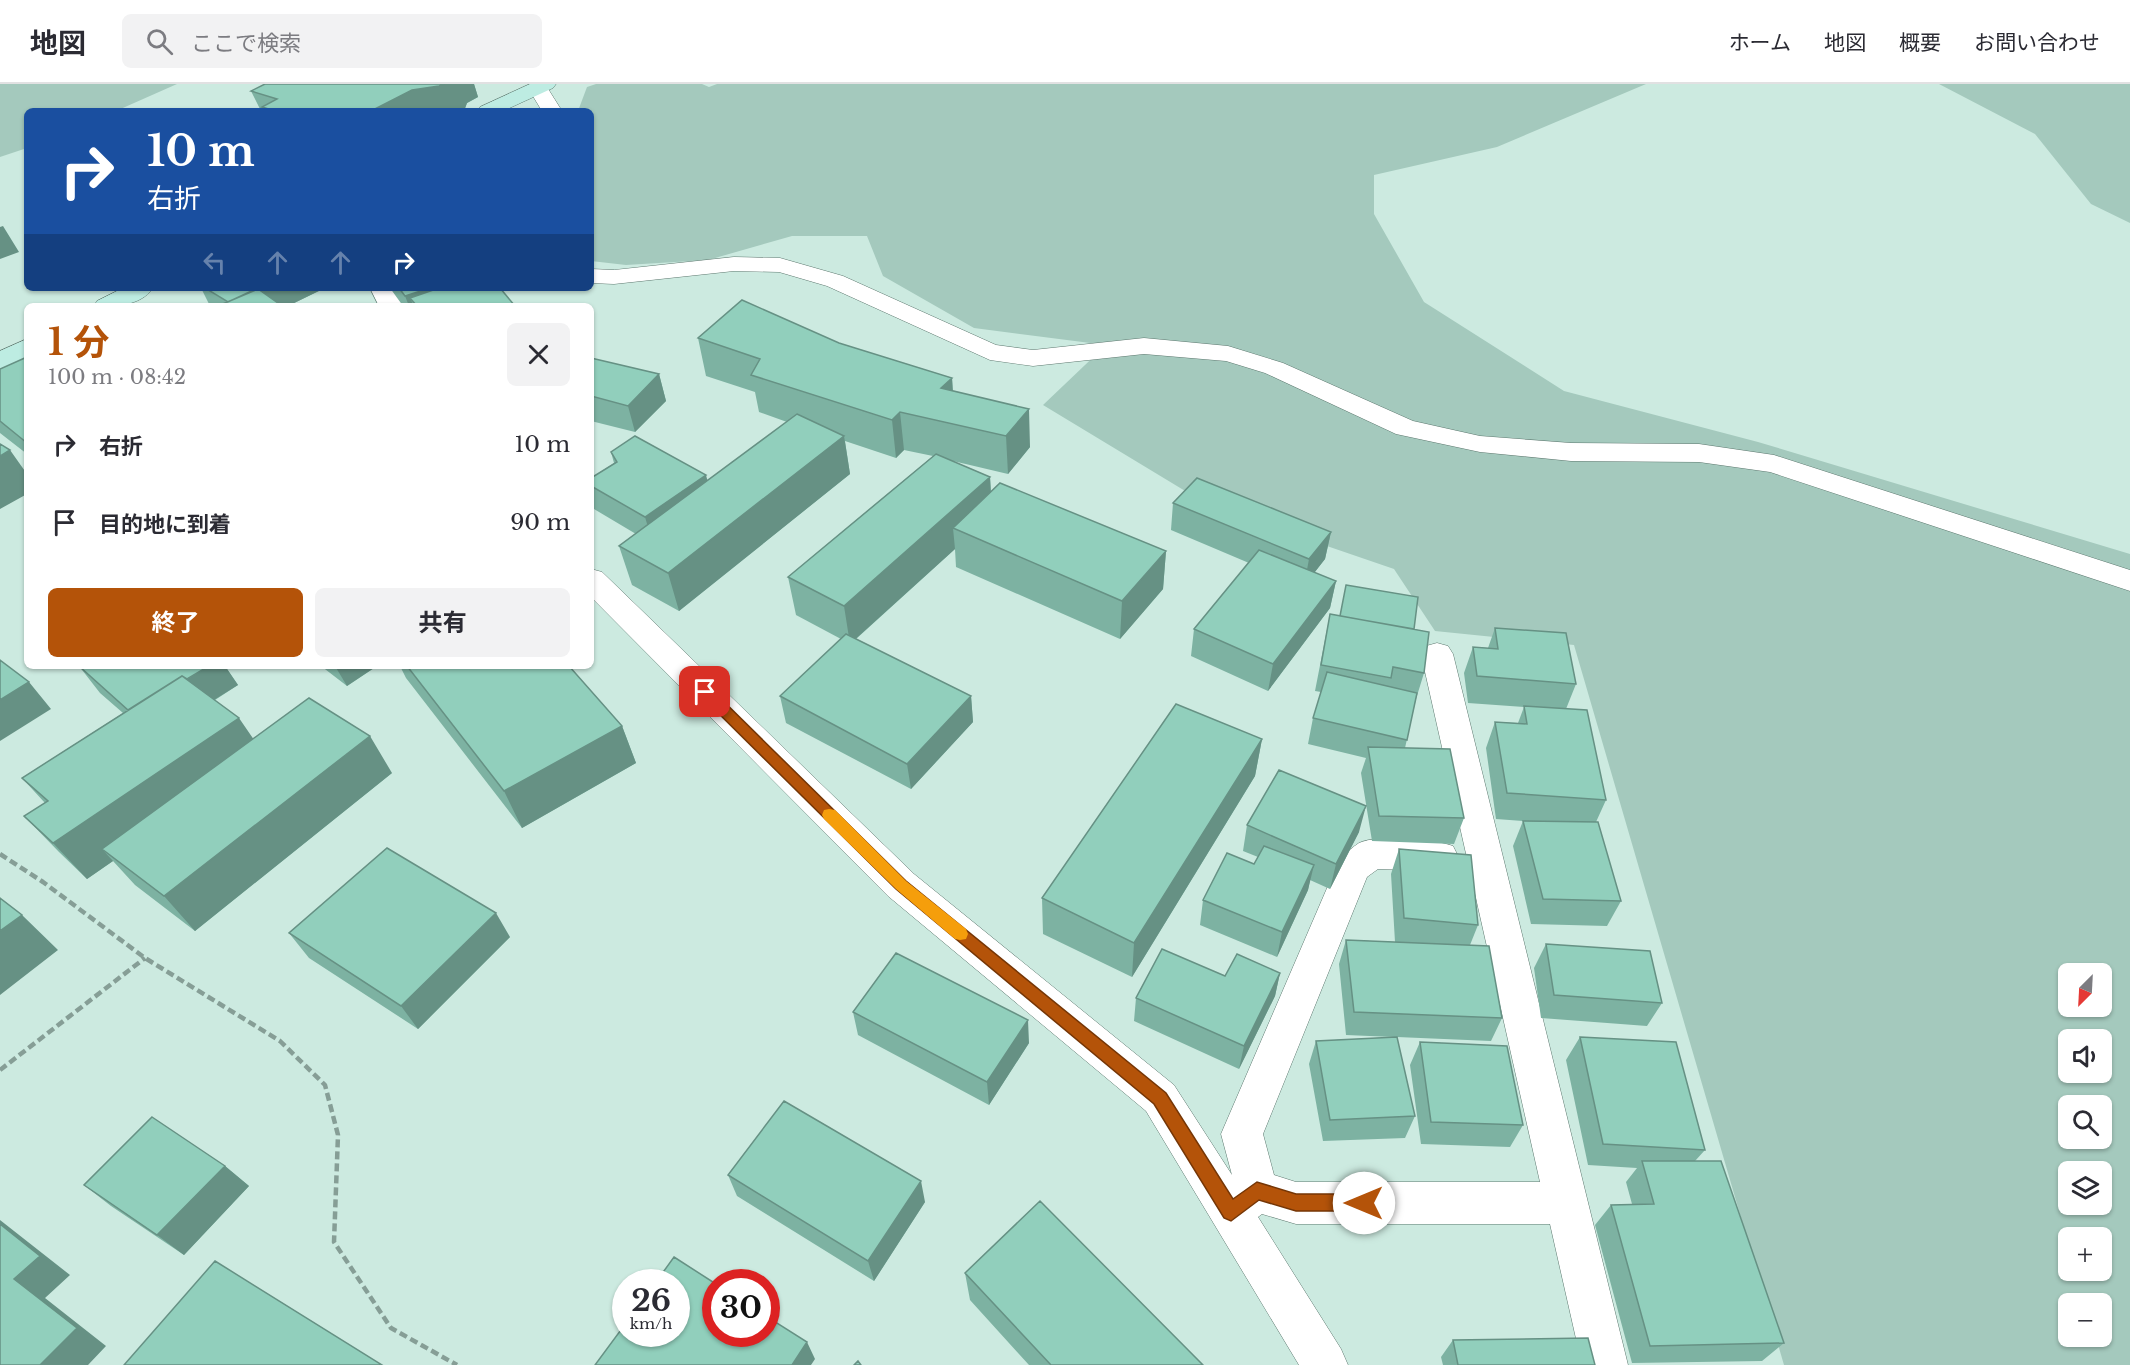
<!DOCTYPE html>
<html lang="ja">
<meta charset="utf-8">
<style>
body{margin:0;font-family:"Libre Baskerville","Noto Sans JP",serif;background:#f2f2f3;color:#2b2b33;height:100vh;display:flex;flex-direction:column;font-size:22px;white-space:nowrap}
*{box-sizing:border-box;margin:0}
p{font-size:20px;color:#7c7c81}
.icon{flex:none;width:33px;height:33px;fill:none;stroke:currentColor;stroke-width:2;stroke-linecap:round;stroke-linejoin:round}
.map{position:relative;flex:1;overflow:hidden}
.side{position:absolute;left:24px;top:219px;width:570px;height:366px;display:flex;flex-direction:column;background:#fff;border-radius:9px;box-shadow:0 2px 4px #0004}
.side>*{flex:none}
.hud{position:absolute;left:24px;top:24px;width:570px;height:183px;border-radius:9px;box-shadow:0 2px 4px #0004;background:#1a4fa0;color:#fff;overflow:hidden}
.needle{width:39px;rotate:204deg}
.tools{position:absolute;left:2058px;top:879px;display:grid;gap:12px}
.tools a{display:grid;place-items:center;width:54px;height:54px;border-radius:9px;background:#fff;box-shadow:0 2px 4px #0004;font-size:30px}
.speed{position:absolute;left:612px;top:1185px;display:flex;gap:12px;font-size:30px;font-weight:700;text-align:center}
.speed>*{display:grid;place-content:center;width:78px;height:78px;border-radius:50%;background:#fff;box-shadow:0 2px 4px #0004;line-height:1}
.speed small{font-size:15px;font-weight:400}
.speed .limit{border:9px solid #d22;background:#fff;color:#111}
.pin{position:absolute;display:grid;place-items:center;width:51px;height:51px;color:#fff;margin:-26px;border-radius:12px;box-shadow:0 3px 9px #0006}
.me{position:absolute;width:66px;margin:-33px;rotate:270deg;stroke-linejoin:round;filter:drop-shadow(0 0 4px #0008)}
.turn{display:flex;align-items:center;gap:21px;height:126px;padding:0 24px;font-size:27px}
.turn .icon{width:78px;height:78px;stroke-width:2.5}
.turn b{display:block;font-size:42px;line-height:51px}
.lanes{display:flex;align-items:center;height:57px;padding:0 24px;background:#0003;justify-content:center;gap:30px;direction:ltr}
.lanes .off{opacity:.35}
.round{display:grid;place-items:center;flex:none;width:63px;height:63px;border-radius:9px;background:#f2f2f3}
.overview{display:flex;align-items:center;justify-content:space-between;height:102px;padding:0 24px}
h1{font-size:36px;font-weight:700;line-height:45px;color:#b45309}
.button{display:flex;gap:12px;margin-top:auto;padding:12px 24px}
.button a{flex:1;height:69px;border-radius:9px;background:#b45309;color:#fff;font-size:24px;font-weight:700;line-height:69px;text-align:center}
.button a+a{background:#f2f2f3;color:#2b2b33}
ul{padding:0;list-style:none}
li{display:flex;align-items:center;gap:18px;height:78px;padding:0 24px}
li div{flex:1}
li b{display:block;font-size:22px}
li em{font-style:normal}
header{display:flex;align-items:center;gap:36px;box-sizing:border-box;height:84px;padding:0 30px;background:#fff;border-bottom:2px solid #e1e1e2}
header strong{font-size:28px}
nav{display:flex;gap:33px;margin-inline-start:auto;font-size:21px}
.search{width:420px;height:54px;background:#f2f2f3;display:flex;align-items:center;gap:15px;box-sizing:border-box;padding:0 21px;border-radius:9px;color:#7c7c81;font-size:22px}
.map>svg:first-child{display:block}
.green{fill:#a4c9bd;fill-rule:evenodd}
.lines{fill:none;stroke-linecap:round;stroke-linejoin:round}
.street-casing{stroke:#5d786f;stroke-width:1}
.secondary-casing{stroke:#5d786f;stroke-width:1}
.path{stroke:#869e96;stroke-width:4.5;stroke-dasharray:8 4;stroke-linecap:butt}
.street{fill:#fff;fill-rule:evenodd}
.secondary{fill:#bdece2;fill-rule:evenodd}
.wall{fill:#7db2a2}
.shaded-wall{fill:#669184}
.building{fill:#91cfbc;stroke:#669184;stroke-width:1.5}
.route{fill:#b45309;stroke:#753606;stroke-width:1.5}
.slow{fill:#f59e0b}
</style>
<header>
<strong>地図</strong>
<div class="search"><svg class="icon" aria-label="search" viewBox="0 0 24 24"><circle cx="10" cy="10" r="6"/><path d="M15 15l6 6"/></svg>ここで検索</div>
<nav><a>ホーム</a><a>地図</a><a>概要</a><a>お問い合わせ</a></nav>
</header>
<div class="map">
<svg width="2130" height="1281" viewBox="0 0 2130 1281">
<rect width="100%" height="100%" fill="#cceae0"/>
<path class="green" d="M 0,0 L 177,0 L 116,27 L 27,27 L 27,64 L 0,73 Z
M 596,0 L 702,0 L 709,3 L 717,0 L 1646,0 L 1497,63 L 1374,91 L 1374,130 L 1424,218 L 1564,307 L 1758,358 L 2130,470 L 2130,1281 L 1784,1281 L 1574,561 L 1435,547 L 1394,485 L 1210,422 L 1043,321 L 1106,261 L 974,244 L 883,192 L 867,152 L 792,152 L 708,176 L 626,181 L 591,177 L 591,27 L 578,27 L 587,3 ZM 2068,890 L 2102,890 L 2102,922 L 2068,922 ZM 2068,956 L 2102,956 L 2102,988 L 2068,988 ZM 2068,1022 L 2102,1022 L 2102,1054 L 2068,1054 ZM 2068,1088 L 2102,1088 L 2102,1120 L 2068,1120 ZM 2068,1154 L 2102,1154 L 2102,1186 L 2068,1186 ZM 2068,1220 L 2102,1220 L 2102,1252 L 2068,1252 Z
M 1939,0 L 2130,0 L 2130,139 L 2091,120 L 2035,50 Z"/>
<g class="lines">
<g class="street-casing">
<path id="street" d="M 531,0 L 545,0 L 562,27 L 542,27 L 528,4 Z
M 734,173 L 780,174 L 843,192 L 996,261 L 1033,266 L 1144,254 L 1228,262 L 1283,279 L 1413,337 L 1480,352 L 1571,359 L 1699,360 L 1774,371 L 2130,486 L 2130,507 L 1770,388 L 1699,378 L 1571,377 L 1480,368 L 1396,350 L 1265,289 L 1226,277 L 1144,270 L 1033,282 L 990,276 L 827,202 L 779,188 L 734,187 L 614,200 L 591,199 L 591,185 L 614,186 Z
M 370,204 L 394,204 L 403,222 L 379,222 Z
M 591,485 L 602,488 L 914,790 L 1174,1001 L 1232,1091 L 1221,1050 L 1340,774 C 1346,769 1353,763 1359,759 C 1377,750 1434,755 1453,762 L 1458,772 L 1453,782 L 1440,787 L 1378,785 L 1367,793 L 1263,1050 L 1274,1091 L 1296,1098 L 1540,1098 L 1421,570 L 1426,562 L 1437,559 L 1448,562 L 1453,570 L 1628,1281 L 1582,1281 L 1550,1140 L 1296,1140 L 1262,1130 L 1258,1133 L 1341,1265 L 1348,1281 L 1299,1281 L 1146,1027 L 888,812 L 591,513 Z"/>
</g>
<g class="secondary-casing">
<path id="secondary" d="M 530,0 L 556,0 L 553,4 L 503,27 L 477,27 L 480,23 Z
M 123,204 L 153,204 C 140,223 114,222 94,222 L 97,217 Z
M 27,255 L 27,273 L 0,285 L 0,267 Z"/>
</g>
<path class="path" d="M 0,770 L 43,798 L 145,874 L 280,957 L 325,1001 L 338,1051 L 334,1158 L 391,1244 L 457,1281
M 0,986 L 145,874"/>
<use href="#street" class="street"/>
<use href="#secondary" class="secondary"/>
</g>
<path class="wall" d="M 265,0 L 474,0 L 478,13 L 467,19 L 464,27 L 261,27 L 251,7 Z
M 201,204 L 325,204 L 288,222 L 210,222 Z
M 390,204 L 500,204 L 515,222 L 403,222 Z
M 698,254 L 839,259 L 952,294 L 953,307 L 1030,363 L 1008,390 L 953,377 L 990,393 L 991,408 L 1166,467 L 1163,505 L 1120,555 L 956,483 L 955,465 L 856,555 L 971,612 L 973,638 L 911,705 L 786,639 L 780,612 L 841,555 L 796,531 L 788,493 L 933,372 L 904,366 L 896,374 L 845,357 L 850,390 L 679,527 L 632,501 L 619,462 L 636,450 L 594,425 L 591,415 L 591,394 L 614,379 L 611,368 L 708,396 L 787,338 L 759,328 L 755,308 L 706,292 Z
M 27,273 L 27,370 L 0,349 L 0,285 Z
M 591,274 L 659,290 L 666,317 L 635,348 L 591,337 Z
M 1173,419 L 1331,448 L 1325,475 L 1314,489 L 1336,497 L 1330,524 L 1268,607 L 1191,572 L 1194,545 L 1249,479 L 1171,446 Z
M 1330,530 L 1414,545 L 1424,589 L 1416,615 L 1405,664 L 1464,734 L 1454,760 L 1372,757 L 1361,689 L 1366,674 L 1308,660 L 1313,634 L 1321,608 L 1315,607 Z
M 1495,544 L 1576,600 L 1566,625 L 1606,716 L 1596,738 L 1621,817 L 1607,842 L 1531,840 L 1513,762 L 1523,737 L 1496,735 L 1486,664 L 1495,638 L 1518,639 L 1524,623 L 1468,619 L 1464,589 L 1473,563 L 1488,564 Z
M 79,582 L 225,582 L 238,601 L 215,616 L 253,655 L 392,689 L 195,847 L 135,801 L 113,777 L 87,795 L 59,768 L 24,732 L 45,719 L 22,694 L 123,629 L 100,609 Z
M 321,582 L 377,582 L 347,602 Z
M 400,582 L 569,582 L 622,642 L 636,679 L 522,744 L 406,594 Z
M 1262,655 L 1255,692 L 1132,893 L 1043,850 L 1042,814 Z
M 1247,741 L 1359,748 L 1330,805 L 1310,796 L 1308,806 L 1277,873 L 1200,841 L 1203,816 L 1254,780 L 1258,773 L 1243,767 Z
M 1399,765 L 1478,841 L 1470,861 L 1502,934 L 1491,957 L 1397,953 L 1415,1032 L 1405,1054 L 1323,1057 L 1309,980 L 1316,957 L 1393,953 L 1346,951 L 1339,880 L 1346,856 L 1395,858 L 1391,790 Z
M 289,849 L 510,853 L 418,945 L 309,874 Z
M 1546,860 L 1662,919 L 1647,942 L 1541,934 L 1534,884 Z
M 1280,889 L 1275,912 L 1239,985 L 1134,937 L 1136,914 L 1225,892 Z
M 853,928 L 1029,959 L 989,1021 L 858,951 Z
M 1580,953 L 1705,1066 L 1695,1077 L 1784,1259 L 1762,1277 L 1632,1279 L 1595,1141 L 1611,1121 L 1632,1120 L 1626,1098 L 1637,1084 L 1588,1081 L 1566,976 Z
M 1420,958 L 1523,1041 L 1510,1063 L 1421,1060 L 1410,981 Z
M 225,1082 L 249,1102 L 184,1171 L 111,1122 L 84,1101 Z
M 728,1091 L 925,1118 L 874,1197 L 737,1112 Z
M 965,1189 L 1203,1281 L 1029,1281 L 970,1216 Z
M 1453,1256 L 1595,1281 L 1443,1281 L 1441,1273 Z"/>
<path class="shaded-wall" d="M 444,0 L 474,0 L 478,13 L 467,19 L 464,27 L 371,27 L 412,6 Z
M 3,142 L 19,168 L 0,175 L 0,143 Z
M 258,204 L 325,204 L 288,222 L 231,222 Z
M 430,204 L 490,204 L 410,214 L 414,222 L 409,222 L 405,212 Z
M 659,290 L 666,317 L 635,348 L 628,322 Z
M 952,294 L 954,332 L 941,304 Z
M 1029,325 L 1030,363 L 1008,390 L 1006,352 Z
M 900,328 L 904,366 L 896,374 L 892,336 Z
M 844,352 L 850,390 L 679,527 L 668,489 Z
M 10,366 L 27,390 L 27,410 L 0,425 L 0,372 Z
M 706,391 L 713,418 L 653,460 L 645,433 Z
M 990,393 L 992,432 L 953,444 L 955,465 L 850,560 L 844,522 Z
M 1331,448 L 1325,475 L 1304,502 L 1309,475 Z
M 1166,467 L 1163,505 L 1120,555 L 1122,517 Z
M 1336,497 L 1330,524 L 1268,607 L 1273,580 Z
M 209,582 L 225,582 L 238,601 L 151,655 L 131,629 Z
M 335,582 L 377,582 L 347,602 Z
M 29,598 L 51,625 L 0,657 L 0,616 Z
M 971,612 L 973,638 L 911,705 L 907,680 Z
M 239,634 L 265,672 L 102,765 L 113,777 L 87,795 L 53,759 Z
M 622,642 L 636,679 L 522,744 L 504,707 Z
M 370,652 L 392,689 L 195,847 L 164,812 Z
M 1262,655 L 1255,692 L 1132,893 L 1134,859 Z
M 1366,722 L 1359,748 L 1330,805 L 1336,780 Z
M 1314,781 L 1308,806 L 1277,873 L 1282,848 Z
M 496,829 L 510,853 L 418,945 L 401,922 Z
M 22,831 L 58,866 L 0,911 L 0,847 Z
M 1280,889 L 1275,912 L 1239,985 L 1244,962 Z
M 1028,936 L 1029,959 L 989,1021 L 987,998 Z
M 225,1082 L 249,1102 L 184,1171 L 157,1151 Z
M 921,1097 L 925,1118 L 874,1197 L 868,1177 Z
M 0,1136 L 70,1191 L 45,1214 L 106,1262 L 88,1281 L 40,1281 L 14,1195 L 0,1140 Z
M 807,1258 L 815,1275 L 811,1281 L 792,1281 Z"/>
<path class="building" d="M 265,0 L 444,0 L 439,2 L 412,6 L 371,27 L 275,27 L 262,23 L 277,15 L 251,7 Z
M 205,204 L 258,204 L 228,218 Z
M 399,204 L 430,204 L 405,212 Z
M 439,204 L 500,204 L 515,222 L 417,222 L 410,214 Z
M 258,205 L 282,222 L 218,222 Z
M 742,216 L 839,259 L 952,294 L 941,304 L 1029,325 L 1006,352 L 900,328 L 892,336 L 751,291 L 760,275 L 698,254 Z
M 27,273 L 27,359 L 0,337 L 0,285 Z
M 591,274 L 659,290 L 628,322 L 591,312 Z
M 797,330 L 844,352 L 668,489 L 619,462 Z
M 635,352 L 706,391 L 645,433 L 591,402 L 591,394 L 617,378 L 611,368 Z
M 0,360 L 10,366 L 0,372 Z
M 936,370 L 990,393 L 844,522 L 788,493 Z
M 1197,394 L 1331,448 L 1309,475 L 1173,419 Z
M 1000,399 L 1166,467 L 1122,517 L 953,444 Z
M 1259,466 L 1336,497 L 1273,580 L 1194,545 Z
M 1346,501 L 1418,513 L 1414,545 L 1340,532 Z
M 1330,530 L 1429,548 L 1424,589 L 1393,583 L 1391,594 L 1321,581 Z
M 1495,544 L 1566,549 L 1576,600 L 1477,592 L 1473,563 L 1498,565 Z
M 846,550 L 971,612 L 907,680 L 780,612 Z
M 0,576 L 29,598 L 0,616 Z
M 79,582 L 209,582 L 187,595 L 182,592 L 128,626 Z
M 407,582 L 569,582 L 622,642 L 504,707 Z
M 1327,588 L 1417,609 L 1407,656 L 1313,634 Z
M 182,592 L 239,634 L 53,759 L 24,732 L 48,717 L 22,694 Z
M 309,614 L 370,652 L 164,812 L 102,765 Z
M 1176,620 L 1262,655 L 1134,859 L 1042,814 Z
M 1524,622 L 1587,626 L 1606,716 L 1507,709 L 1495,638 L 1527,640 Z
M 1368,663 L 1450,665 L 1464,734 L 1379,732 Z
M 1279,686 L 1366,722 L 1336,780 L 1247,741 Z
M 1523,737 L 1598,738 L 1621,817 L 1543,815 Z
M 1264,762 L 1314,781 L 1282,848 L 1203,816 L 1227,769 L 1254,780 Z
M 387,764 L 496,829 L 401,922 L 289,849 Z
M 1399,765 L 1471,771 L 1478,841 L 1404,834 Z
M 0,814 L 22,831 L 0,847 Z
M 1346,856 L 1489,862 L 1502,934 L 1354,928 Z
M 1546,860 L 1650,867 L 1662,919 L 1554,911 Z
M 1162,865 L 1225,892 L 1237,870 L 1280,889 L 1244,962 L 1136,914 Z
M 896,869 L 1028,936 L 987,998 L 853,928 Z
M 1397,953 L 1415,1032 L 1330,1036 L 1316,957 Z
M 1580,953 L 1676,958 L 1705,1066 L 1603,1060 Z
M 1420,958 L 1507,962 L 1523,1041 L 1431,1038 Z
M 784,1017 L 921,1097 L 868,1177 L 728,1091 Z
M 152,1033 L 225,1082 L 157,1151 L 84,1101 Z
M 1642,1077 L 1721,1077 L 1784,1259 L 1650,1262 L 1611,1121 L 1654,1120 Z
M 1040,1117 L 1203,1281 L 1051,1281 L 965,1189 Z
M 0,1140 L 40,1172 L 14,1195 L 77,1244 L 40,1281 L 0,1281 Z
M 674,1173 L 716,1200 L 716,1250 L 766,1250 L 766,1232 L 807,1258 L 792,1281 L 595,1281 L 626,1239 L 626,1250 L 676,1250 L 676,1198 L 656,1198 Z
M 215,1177 L 382,1281 L 124,1281 Z
M 1588,1254 L 1595,1281 L 1458,1281 L 1453,1256 Z
M 858,1277 L 861,1281 L 854,1281 Z"/>
<path class="route" d="M 705,603 L 710,604 L 906,797 L 1166,1009 L 1233,1115 L 1257,1098 L 1296,1110 L 1364,1110 L 1370,1113 L 1373,1119 L 1370,1125 L 1364,1127 L 1296,1127 L 1259,1116 L 1231,1137 L 1224,1134 L 1154,1020 L 896,805 L 700,611 L 698,608 L 700,604 Z"/>
<path class="slow" d="M 829,725 L 835,726 L 906,797 L 966,845 L 968,850 L 966,855 L 960,856 L 955,855 L 896,805 L 824,735 L 822,731 L 824,726 Z"/>
</svg>
<div class="tools">
<a><svg class="needle" viewBox="-14 -14 28 28"><path d="M0-13l5 13h-10z" fill="#e53935"/><path d="M0 13l5-13h-10z" fill="#7c7c81"/></svg></a>
<a><svg class="icon" aria-label="sound" viewBox="0 0 24 24"><path d="M4 9h4l5-4v14l-5-4H4zM17 9q2 3 0 6"/></svg></a>
<a><svg class="icon" aria-label="search" viewBox="0 0 24 24"><circle cx="10" cy="10" r="6"/><path d="M15 15l6 6"/></svg></a>
<a><svg class="icon" aria-label="layers" viewBox="0 0 24 24"><path d="M12 4l9 5-9 5-9-5zM3 14l9 5 9-5"/></svg></a>
<a>+</a>
<a>−</a>
</div>
<div class="speed"><div>26<small>km/h</small></div><div class="limit">30</div></div>
<div class="pin" style="left:705px;top:608px;background:#d93025"><svg class="icon" aria-label="arrive" viewBox="0 0 24 24"><path d="M6 21V4h12l-3 4 3 4H6"/></svg></div>
<svg class="me" style="left:1364px;top:1119px" viewBox="-20 -20 40 40"><circle r="19" fill="#fff"/><path d="M0-13L10 11 0 6-10 11z" fill="#b45309"/></svg>
<div class="hud">
<div class="turn"><svg class="icon" aria-label="right" viewBox="0 0 24 24"><path d="M7 20v-9h11M14 6l5 5-5 5"/></svg><div><b>10 m</b>右折</div></div>
<div class="lanes"><svg class="icon off" aria-label="left" viewBox="0 0 24 24"><path d="M17 20v-9H6M10 6l-5 5 5 5"/></svg><svg class="icon off" aria-label="ahead" viewBox="0 0 24 24"><path d="M12 20V5M6 11l6-6 6 6"/></svg><svg class="icon off" aria-label="ahead" viewBox="0 0 24 24"><path d="M12 20V5M6 11l6-6 6 6"/></svg><svg class="icon" aria-label="right" viewBox="0 0 24 24"><path d="M7 20v-9h11M14 6l5 5-5 5"/></svg></div>
</div>
<section class="side">
<div class="overview"><div><h1>1 分</h1><p>100 m · 08:42</p></div><a class="round"><svg class="icon" aria-label="close" viewBox="0 0 24 24"><path d="M6 6l12 12M18 6L6 18"/></svg></a></div>
<ul>
<li><svg class="icon" aria-label="right" viewBox="0 0 24 24"><path d="M7 20v-9h11M14 6l5 5-5 5"/></svg><div><b>右折</b></div><em>10 m</em></li>
<li><svg class="icon" aria-label="arrive" viewBox="0 0 24 24"><path d="M6 21V4h12l-3 4 3 4H6"/></svg><div><b>目的地に到着</b></div><em>90 m</em></li>
</ul>
<div class="button"><a>終了</a><a>共有</a></div>
</section>
</div>
